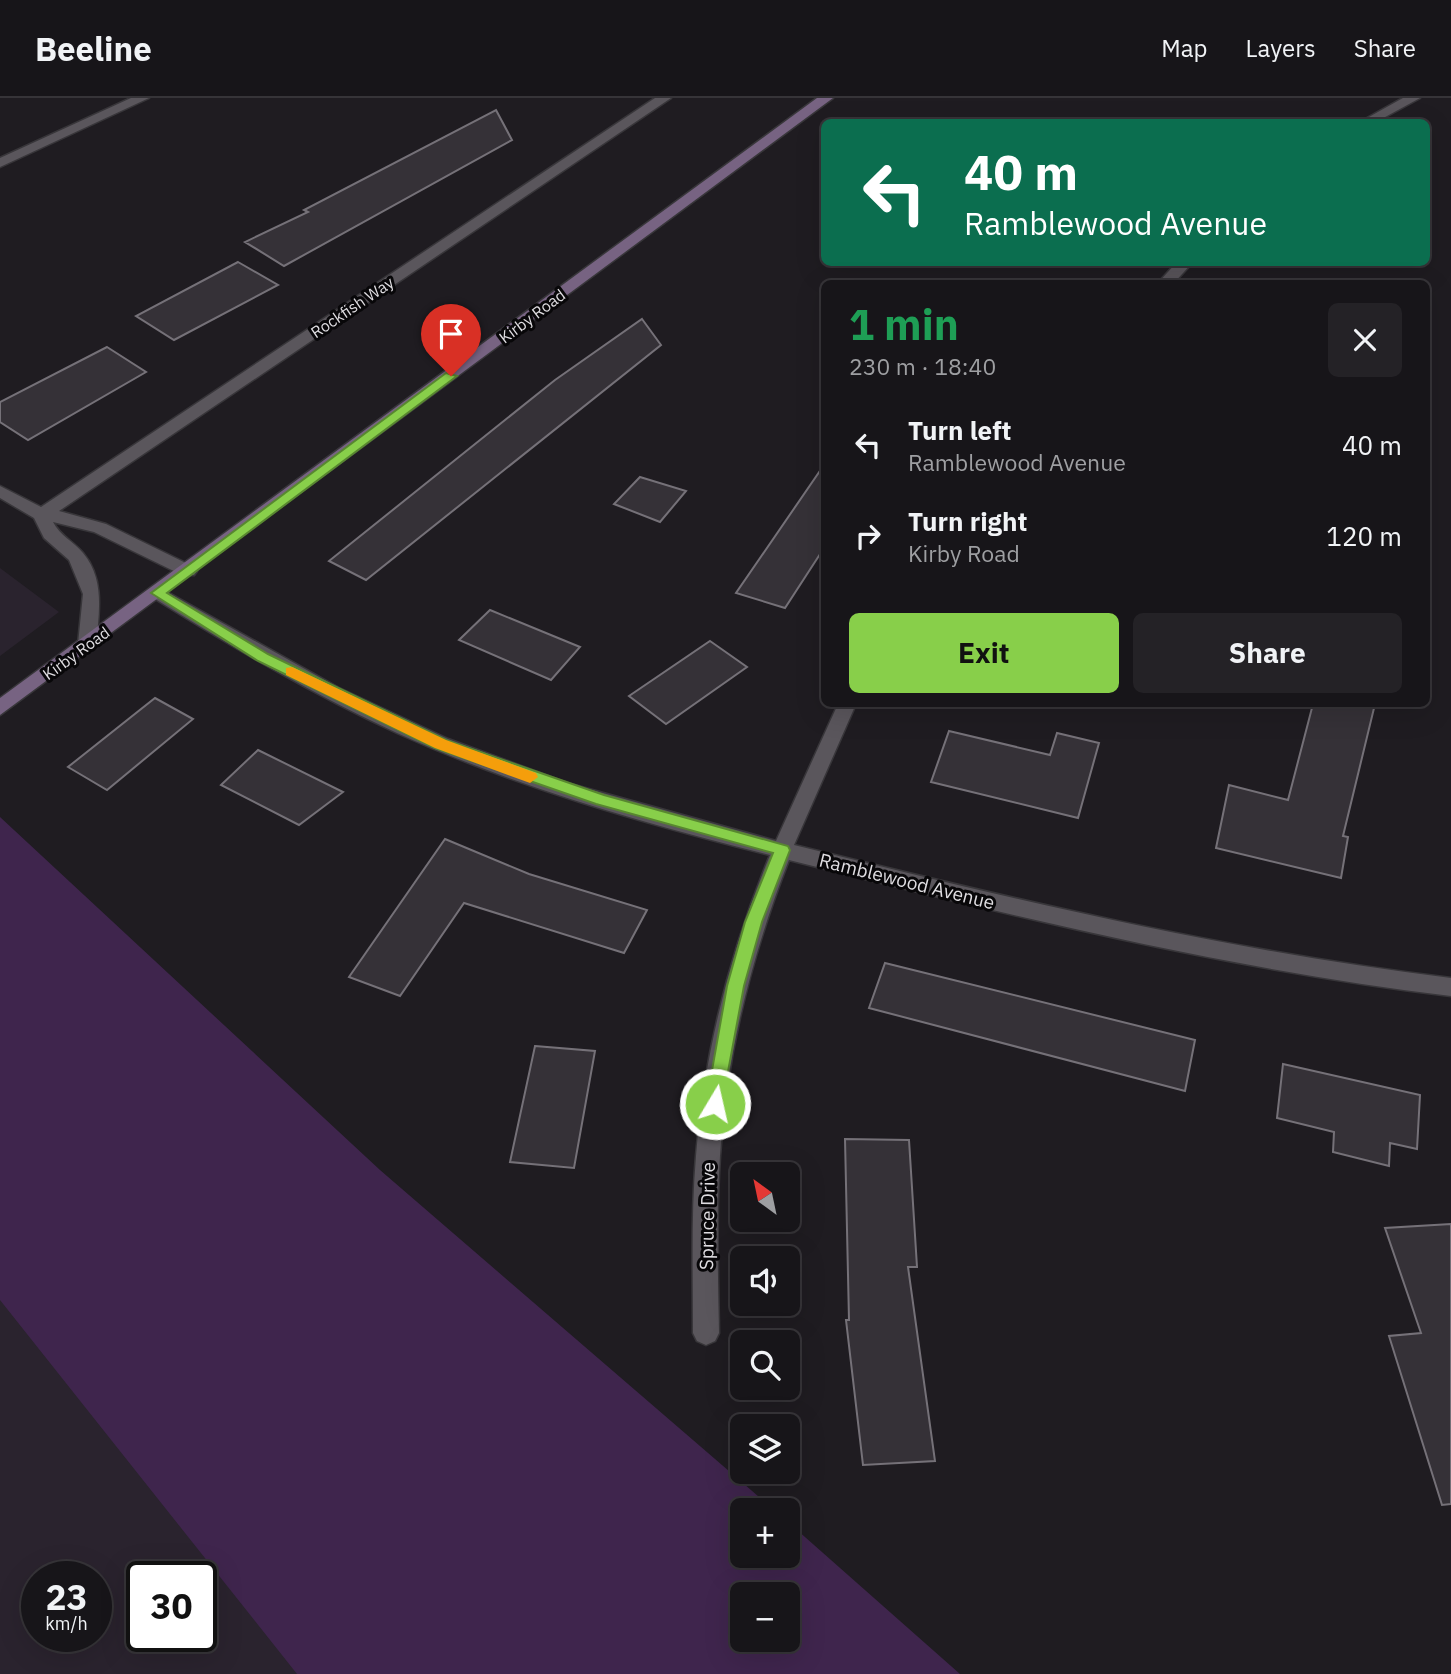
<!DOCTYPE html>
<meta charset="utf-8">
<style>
body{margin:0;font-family:"IBM Plex Sans",sans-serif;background:#242226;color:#f1f3f6;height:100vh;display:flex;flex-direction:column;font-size:26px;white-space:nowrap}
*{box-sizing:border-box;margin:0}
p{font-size:23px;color:#9e9fa2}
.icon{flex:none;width:38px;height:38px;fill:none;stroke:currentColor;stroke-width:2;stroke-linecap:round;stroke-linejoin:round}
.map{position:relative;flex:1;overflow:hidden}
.side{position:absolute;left:821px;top:182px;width:609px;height:427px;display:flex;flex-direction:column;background:#171519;border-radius:10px;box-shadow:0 7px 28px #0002,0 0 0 2px #363438}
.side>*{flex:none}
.hud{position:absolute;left:821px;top:21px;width:609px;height:147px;border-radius:10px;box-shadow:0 7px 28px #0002,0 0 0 2px #363438;background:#0b6e4f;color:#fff;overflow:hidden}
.needle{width:46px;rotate:327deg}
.tools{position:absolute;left:730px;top:1064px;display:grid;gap:14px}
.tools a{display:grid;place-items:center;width:70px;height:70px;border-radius:10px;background:#171519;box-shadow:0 7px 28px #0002,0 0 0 2px #363438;font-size:35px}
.speed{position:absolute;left:21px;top:1463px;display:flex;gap:14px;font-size:35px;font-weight:700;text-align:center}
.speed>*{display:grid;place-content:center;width:91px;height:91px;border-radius:50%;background:#171519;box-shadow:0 7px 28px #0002,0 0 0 2px #363438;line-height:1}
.speed small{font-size:18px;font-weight:400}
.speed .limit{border:4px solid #111;border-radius:10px;background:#fff;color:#111}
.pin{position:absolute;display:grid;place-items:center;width:60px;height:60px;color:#fff;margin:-72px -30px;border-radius:50% 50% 50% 0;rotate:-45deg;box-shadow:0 0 7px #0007}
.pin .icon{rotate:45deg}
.me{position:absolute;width:77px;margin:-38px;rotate:9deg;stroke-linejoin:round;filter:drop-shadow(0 0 5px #0008)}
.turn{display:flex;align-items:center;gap:24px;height:147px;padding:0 28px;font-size:32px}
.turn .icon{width:91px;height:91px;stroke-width:2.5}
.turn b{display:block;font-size:49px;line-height:60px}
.round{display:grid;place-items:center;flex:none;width:74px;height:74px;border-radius:10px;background:#242226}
.overview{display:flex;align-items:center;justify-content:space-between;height:119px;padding:0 28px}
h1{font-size:42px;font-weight:700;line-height:52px;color:#1e9e55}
.primary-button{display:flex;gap:14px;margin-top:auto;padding:14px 28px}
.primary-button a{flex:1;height:80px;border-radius:10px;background:#88cf4a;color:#111;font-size:28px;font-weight:700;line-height:80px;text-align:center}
.primary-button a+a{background:#242226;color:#f1f3f6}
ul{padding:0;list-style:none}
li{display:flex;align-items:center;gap:21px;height:91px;padding:0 28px}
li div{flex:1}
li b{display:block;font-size:26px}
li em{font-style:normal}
header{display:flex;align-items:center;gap:42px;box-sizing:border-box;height:98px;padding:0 35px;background:#171519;border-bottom:2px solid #363438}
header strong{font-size:33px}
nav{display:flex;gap:38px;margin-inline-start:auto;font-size:24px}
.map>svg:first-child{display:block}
.built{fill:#2a232e;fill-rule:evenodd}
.green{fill:#3f254d;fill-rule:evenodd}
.building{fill:#353137;stroke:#757178;stroke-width:2}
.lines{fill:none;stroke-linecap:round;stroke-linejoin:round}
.minor-casing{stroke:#38363a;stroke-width:3}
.secondary-casing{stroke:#38363a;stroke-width:3}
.minor{fill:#5a565c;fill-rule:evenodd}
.secondary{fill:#776382;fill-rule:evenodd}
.route{fill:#88cf4a;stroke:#588730;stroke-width:2}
.slow{fill:#f59e0b}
.labels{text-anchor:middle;stroke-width:6;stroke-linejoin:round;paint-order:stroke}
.far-street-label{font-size:16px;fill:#dfdde1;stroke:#080709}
.street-label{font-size:19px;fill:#dfdde1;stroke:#080709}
</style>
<header>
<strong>Beeline</strong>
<nav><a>Map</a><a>Layers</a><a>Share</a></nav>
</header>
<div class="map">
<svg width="1451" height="1576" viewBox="0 0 1451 1576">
<rect width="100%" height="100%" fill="#1f1c21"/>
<path class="built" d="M 0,470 L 59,514 L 0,558 Z
M 0,1190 L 318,1576 L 0,1576 ZM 37,1479 L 96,1479 L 96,1538 L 37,1538 ZM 142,1479 L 201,1479 L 201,1538 L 142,1538 Z"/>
<path class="green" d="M 0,719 L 380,1072 L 774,1412 L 742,1412 L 742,1458 L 788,1458 L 788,1424 L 960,1576 L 297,1576 L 0,1202 ZM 788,1496 L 788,1542 L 742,1542 L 742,1496 Z"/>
<path class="building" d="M 496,12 L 512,42 L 284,168 L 245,144 L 308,114 L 304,112 Z
M 238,164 L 278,187 L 174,242 L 136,218 Z
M 642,221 L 661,247 L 366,482 L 329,463 L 555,282 Z
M 107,249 L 146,274 L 28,342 L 0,324 L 0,304 Z
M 824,367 L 824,450 L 785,510 L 736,495 Z
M 640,379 L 686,393 L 660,424 L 614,406 Z
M 490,512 L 580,549 L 551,582 L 459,542 Z
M 710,543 L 747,569 L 666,626 L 629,598 Z
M 155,600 L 193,621 L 107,692 L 68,669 Z
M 1313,606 L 1375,606 L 1343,738 L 1348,739 L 1341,780 L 1216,750 L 1229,687 L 1288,702 Z
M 949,633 L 1050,657 L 1057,635 L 1099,645 L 1078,720 L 931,684 Z
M 258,652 L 343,694 L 299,727 L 221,687 Z
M 445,741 L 529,776 L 647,812 L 624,855 L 464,805 L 400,898 L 349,879 Z
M 885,865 L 1195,942 L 1185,993 L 869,910 Z
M 535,948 L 595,953 L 574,1070 L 510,1064 Z
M 1283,966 L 1420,997 L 1417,1051 L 1390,1045 L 1389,1068 L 1333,1054 L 1334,1034 L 1277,1020 Z
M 845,1041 L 909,1042 L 917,1169 L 908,1169 L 935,1363 L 863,1367 L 846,1222 L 849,1222 Z
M 1451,1126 L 1451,1406 L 1442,1407 L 1389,1238 L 1421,1235 L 1385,1130 Z"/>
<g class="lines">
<g class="minor-casing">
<path id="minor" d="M 131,0 L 149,0 L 0,69 L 0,60 Z
M 655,0 L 671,0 L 59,413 L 106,426 L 194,469 L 197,473 L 194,477 L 182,477 L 94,434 L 53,424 C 60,438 73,443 83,455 C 105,481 99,515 96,546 L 94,551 L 80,551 L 78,546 L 83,496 L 69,462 L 44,440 L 34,420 L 0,400 L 0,388 L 41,409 Z
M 1403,0 L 1420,0 L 1376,24 L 1360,24 Z
M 1177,164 L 1193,164 L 1173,186 L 1157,186 Z
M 158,489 L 339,590 L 448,641 L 567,685 L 776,743 L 838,606 L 856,606 L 794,747 C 1012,801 1228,853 1451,880 L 1451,898 C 1226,871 1008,817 789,762 C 752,856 726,958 720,1058 C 716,1117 718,1176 719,1235 L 715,1243 L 706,1247 L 697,1243 L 693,1235 C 693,1176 691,1117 696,1058 C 704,955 731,852 770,757 C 643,725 517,689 397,635 C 312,596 231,548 152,499 L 149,495 Z"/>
</g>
<g class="secondary-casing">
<path id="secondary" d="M 817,0 L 833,0 L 0,617 L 0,600 Z"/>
</g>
<use href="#minor" class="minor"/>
<use href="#secondary" class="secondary"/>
</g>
<path class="route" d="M 446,275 L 457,278 L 167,495 L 268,556 L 446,642 L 604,697 L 788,748 L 790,752 L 762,824 L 744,888 L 721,1011 L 709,1011 L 706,1006 L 727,888 L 745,824 L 773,755 L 596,706 L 435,650 L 258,563 L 151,495 Z"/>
<path class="slow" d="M 292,569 L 446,642 L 536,675 L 538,679 L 530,685 L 435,650 L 286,577 L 286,570 Z"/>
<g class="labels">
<g class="far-street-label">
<text transform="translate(352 209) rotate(-34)" y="6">Rockfish Way</text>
<text transform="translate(532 218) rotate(-37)" y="6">Kirby Road</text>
<text transform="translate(76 555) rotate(-36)" y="6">Kirby Road</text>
</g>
<g class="street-label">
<text transform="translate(907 783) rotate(14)" y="7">Ramblewood Avenue</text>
<text transform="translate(707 1118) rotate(-89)" y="7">Spruce Drive</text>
</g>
</g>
</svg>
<div class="tools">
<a><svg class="needle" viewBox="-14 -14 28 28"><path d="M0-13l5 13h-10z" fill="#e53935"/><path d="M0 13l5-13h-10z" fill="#9e9fa2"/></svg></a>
<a><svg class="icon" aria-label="sound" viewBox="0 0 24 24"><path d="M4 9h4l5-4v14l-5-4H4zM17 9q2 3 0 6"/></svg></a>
<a><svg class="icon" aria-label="search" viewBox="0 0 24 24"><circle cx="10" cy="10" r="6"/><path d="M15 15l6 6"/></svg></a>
<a><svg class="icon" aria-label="layers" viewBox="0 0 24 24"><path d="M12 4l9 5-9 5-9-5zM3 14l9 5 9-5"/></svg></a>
<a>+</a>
<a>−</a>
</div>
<div class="speed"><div>23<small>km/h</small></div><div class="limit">30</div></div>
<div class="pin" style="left:451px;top:278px;background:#d93025"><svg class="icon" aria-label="arrive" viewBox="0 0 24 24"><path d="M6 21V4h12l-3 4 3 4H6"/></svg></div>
<svg class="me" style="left:715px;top:1006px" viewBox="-20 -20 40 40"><circle r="17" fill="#88cf4a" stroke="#fff" stroke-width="3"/><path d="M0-11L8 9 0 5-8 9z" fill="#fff"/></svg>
<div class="hud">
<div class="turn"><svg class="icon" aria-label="left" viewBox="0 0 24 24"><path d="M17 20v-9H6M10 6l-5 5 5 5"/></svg><div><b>40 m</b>Ramblewood Avenue</div></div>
</div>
<section class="side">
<div class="overview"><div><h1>1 min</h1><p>230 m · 18:40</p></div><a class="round"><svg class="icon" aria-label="close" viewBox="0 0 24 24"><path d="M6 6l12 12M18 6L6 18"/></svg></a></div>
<ul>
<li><svg class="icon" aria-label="left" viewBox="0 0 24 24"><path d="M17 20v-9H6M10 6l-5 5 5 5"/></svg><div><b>Turn left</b><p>Ramblewood Avenue</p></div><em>40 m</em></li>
<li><svg class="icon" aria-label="right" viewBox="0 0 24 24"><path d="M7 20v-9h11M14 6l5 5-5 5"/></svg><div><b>Turn right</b><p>Kirby Road</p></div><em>120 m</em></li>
</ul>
<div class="primary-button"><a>Exit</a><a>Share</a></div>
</section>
</div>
